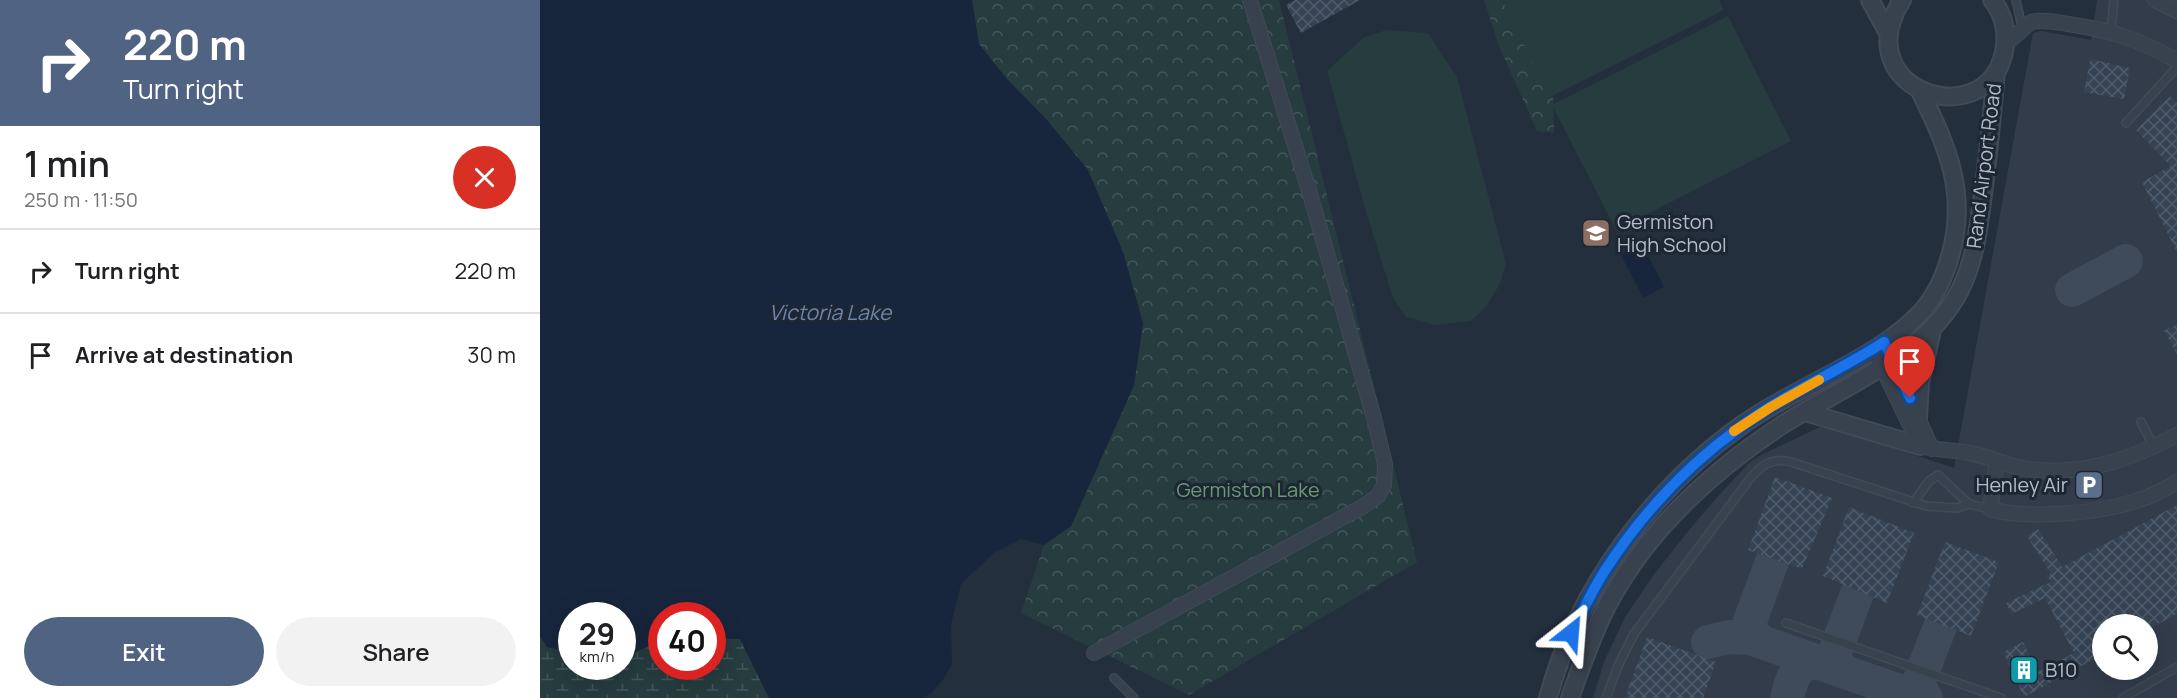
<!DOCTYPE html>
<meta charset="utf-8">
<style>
body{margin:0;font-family:Manrope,sans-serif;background:#f2f2f2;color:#202124;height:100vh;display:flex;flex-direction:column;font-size:22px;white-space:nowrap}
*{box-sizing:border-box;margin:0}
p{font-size:20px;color:#757577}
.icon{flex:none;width:33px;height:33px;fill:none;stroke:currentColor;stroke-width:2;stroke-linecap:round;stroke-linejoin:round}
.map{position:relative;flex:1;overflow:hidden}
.drawer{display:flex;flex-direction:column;background:#fff;width:540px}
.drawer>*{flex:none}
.guide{background:#506383;color:#fff;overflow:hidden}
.fabs{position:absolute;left:1552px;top:614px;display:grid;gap:12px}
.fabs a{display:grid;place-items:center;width:66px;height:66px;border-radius:50%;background:#fff;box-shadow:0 6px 24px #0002;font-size:30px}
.speed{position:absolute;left:18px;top:602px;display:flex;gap:12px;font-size:30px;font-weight:700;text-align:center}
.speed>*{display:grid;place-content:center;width:78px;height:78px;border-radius:50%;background:#fff;box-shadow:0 6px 24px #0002;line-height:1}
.speed small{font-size:15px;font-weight:400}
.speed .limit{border:9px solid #d22;background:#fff;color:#111}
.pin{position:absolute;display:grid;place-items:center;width:51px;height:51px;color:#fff;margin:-62px -26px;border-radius:50% 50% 50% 0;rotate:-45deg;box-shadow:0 0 6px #0007}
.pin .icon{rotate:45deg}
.me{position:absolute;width:66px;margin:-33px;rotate:28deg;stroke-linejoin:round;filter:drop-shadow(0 0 4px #0008)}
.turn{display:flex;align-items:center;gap:21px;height:126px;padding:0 24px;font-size:27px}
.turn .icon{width:78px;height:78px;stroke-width:2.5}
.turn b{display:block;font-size:42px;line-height:51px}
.round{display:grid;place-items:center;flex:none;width:63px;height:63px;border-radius:32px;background:#f2f2f2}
.headline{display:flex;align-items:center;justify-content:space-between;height:102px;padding:0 24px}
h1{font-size:36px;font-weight:600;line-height:45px}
.cta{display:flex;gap:12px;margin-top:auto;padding:12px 24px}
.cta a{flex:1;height:69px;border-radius:36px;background:#506383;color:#fff;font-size:24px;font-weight:600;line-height:69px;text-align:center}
.cta a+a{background:#f2f2f2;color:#202124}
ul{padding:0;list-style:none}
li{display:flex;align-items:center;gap:18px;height:84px;padding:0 24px;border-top:2px solid #e0e0e0}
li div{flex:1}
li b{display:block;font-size:22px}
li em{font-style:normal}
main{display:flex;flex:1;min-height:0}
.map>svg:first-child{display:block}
.airport{fill:#323c4b;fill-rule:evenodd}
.forest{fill:url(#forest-crowns)}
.wetland{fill:url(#wetland-marsh)}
.pitch{fill:#263c3f}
.water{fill:#17263c}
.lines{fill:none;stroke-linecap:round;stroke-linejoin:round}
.taxiway{stroke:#3f4a5a;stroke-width:34}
.building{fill:url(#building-cross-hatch)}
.service-casing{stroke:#414a57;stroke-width:10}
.minor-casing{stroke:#414a57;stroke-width:16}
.tertiary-casing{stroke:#414a57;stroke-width:20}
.service{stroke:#38414e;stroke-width:7}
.minor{stroke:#38414e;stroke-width:14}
.tertiary{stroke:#38414e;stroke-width:16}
.route-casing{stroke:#114b97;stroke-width:15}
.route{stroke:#1a73e8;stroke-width:10}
.slow{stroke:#f59e0b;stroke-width:10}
.labels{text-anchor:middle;stroke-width:6;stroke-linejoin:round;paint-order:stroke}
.street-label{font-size:20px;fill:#b4bcc9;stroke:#1d2633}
.poi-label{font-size:20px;fill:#b4bcc9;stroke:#1d2633;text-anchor:start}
.park-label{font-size:20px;fill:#6b9a76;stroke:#1d2633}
.water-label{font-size:21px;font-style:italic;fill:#6d86a8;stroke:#1d2633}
</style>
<main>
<section class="drawer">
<div class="guide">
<div class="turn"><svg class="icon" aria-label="right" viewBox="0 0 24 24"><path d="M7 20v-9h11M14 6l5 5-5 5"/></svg><div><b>220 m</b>Turn right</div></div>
</div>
<div class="headline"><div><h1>1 min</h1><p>250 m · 11:50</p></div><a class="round" style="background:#d93025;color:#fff"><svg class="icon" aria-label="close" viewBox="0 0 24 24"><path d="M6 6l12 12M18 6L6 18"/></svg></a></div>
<ul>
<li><svg class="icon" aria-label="right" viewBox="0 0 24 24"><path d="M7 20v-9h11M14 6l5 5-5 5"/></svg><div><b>Turn right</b></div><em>220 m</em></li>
<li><svg class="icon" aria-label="arrive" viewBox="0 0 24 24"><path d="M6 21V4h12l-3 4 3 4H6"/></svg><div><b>Arrive at destination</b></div><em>30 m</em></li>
</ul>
<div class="cta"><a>Exit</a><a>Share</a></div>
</section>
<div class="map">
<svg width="1637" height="698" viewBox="0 0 1637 698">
<defs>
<pattern id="forest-crowns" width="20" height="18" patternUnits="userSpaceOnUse" patternTransform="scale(1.5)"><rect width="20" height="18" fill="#263c3f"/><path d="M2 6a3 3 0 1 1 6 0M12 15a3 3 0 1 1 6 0" fill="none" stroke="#435659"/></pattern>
<pattern id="wetland-marsh" width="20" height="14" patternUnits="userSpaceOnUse" patternTransform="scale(1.5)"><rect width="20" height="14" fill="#263c3f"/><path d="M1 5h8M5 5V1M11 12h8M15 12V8" fill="none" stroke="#435659"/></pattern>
<pattern id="building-cross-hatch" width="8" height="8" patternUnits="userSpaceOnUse" patternTransform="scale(1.5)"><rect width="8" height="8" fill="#364354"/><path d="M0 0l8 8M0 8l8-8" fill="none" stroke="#515c6b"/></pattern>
</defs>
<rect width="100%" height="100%" fill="#242f3e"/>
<path class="airport" d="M 1557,0 L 1637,0 L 1637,698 L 1053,698 L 1064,662 L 1085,617 L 1115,573 L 1149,530 L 1180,494 L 1209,463 L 1221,455 L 1280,427 L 1295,429 L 1414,468 L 1493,33 L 1502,31 L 1551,40 ZM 1563,624 L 1608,624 L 1608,669 L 1563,669 Z"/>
<path class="forest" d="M 432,0 L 739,0 L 877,562 L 649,695 L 481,613 L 504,545 L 531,526 L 594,385 L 603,323 L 466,78 L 438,44 Z
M 944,0 L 985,0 L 1013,80 L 1014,133 L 997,131 L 958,44 Z"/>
<path class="wetland" d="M 0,636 L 7,647 L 31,652 L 32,666 L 82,666 L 83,657 L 121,641 L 122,666 L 172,666 L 173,638 L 200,639 L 229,698 L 0,698 Z"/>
<path class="pitch" d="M 962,0 L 1179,0 L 1184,10 L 1010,97 Z
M 1188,16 L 1251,141 L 1076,230 L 1012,105 Z
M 846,30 L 888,33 L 917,77 L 966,264 L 960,284 L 946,307 L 931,321 L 895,325 L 866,317 L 853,298 L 825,208 L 787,71 L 823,38 Z"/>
<path class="water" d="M 0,0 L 432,0 L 439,44 L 466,78 L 507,120 L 548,170 L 583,252 L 603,323 L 594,385 L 531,526 L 504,545 L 481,539 L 455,552 L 421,584 L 411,624 L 412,664 L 404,678 L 392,693 L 384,698 L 229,698 L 200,639 L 173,638 L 172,615 L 122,615 L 121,641 L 83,657 L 82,615 L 32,615 L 31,652 L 7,647 L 0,636 Z
M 1102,244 L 1124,287 L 1103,298 L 1081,255 Z"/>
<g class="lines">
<path class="taxiway" d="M 1532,290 L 1586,261
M 1168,642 L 1189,637 L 1210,638 L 1282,663
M 1222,642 L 1213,634 L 1209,624 L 1233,559
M 1304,671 L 1295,662 L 1295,652 L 1318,591
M 1247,698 C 1252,679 1254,664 1276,662 L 1380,698
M 1386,698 L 1380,689 L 1379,681 L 1401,624"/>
</g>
<path class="building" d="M 755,0 L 820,0 L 761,33 L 746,5 Z
M 1550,59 L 1590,68 L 1584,99 L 1544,92 Z
M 1630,96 L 1637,103 L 1637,252 L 1602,182 L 1631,166 L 1596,130 Z
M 1637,324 L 1637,354 L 1624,331 Z
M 1235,477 L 1292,498 L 1262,569 L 1208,550 Z
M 1637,505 L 1637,614 L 1608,629 L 1608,624 L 1563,624 L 1563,654 L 1484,697 L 1463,652 L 1483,642 L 1498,672 L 1534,653 L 1505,598 L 1471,614 L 1466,603 L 1511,582 L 1507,576 L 1511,574 L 1487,536 L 1498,529 L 1522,567 Z
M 1309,507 L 1374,533 L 1347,603 L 1283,576 Z
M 1405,542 L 1459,562 L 1431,636 L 1377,615 Z
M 1107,637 L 1176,662 L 1163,698 L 1085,698 Z"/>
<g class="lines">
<g class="service-casing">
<path id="service" d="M 1476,0 L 1482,27
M 1571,31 L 1574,0
M 1586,123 L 1637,67
M 1601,422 L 1614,447
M 1373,503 L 1389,481 L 1398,475 L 1429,504 L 1450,509
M 1246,623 L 1461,698
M 574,678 L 594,698
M 1066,698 L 1078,666 L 1094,634 L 1209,480 C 1221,465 1232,457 1251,462 L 1386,506 L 1417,508 L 1429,504
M 1583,698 L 1637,667"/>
</g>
<g class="minor-casing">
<path id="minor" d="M 1615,0 L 1637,11
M 1466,44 L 1491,22 C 1503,19 1516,22 1528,24 C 1573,31 1597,38 1637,61
M 1344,342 L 1392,449
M 1338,359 L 1380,446 C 1396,450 1413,450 1430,453 C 1448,456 1464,465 1483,468 C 1538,478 1589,460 1637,435
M 1457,462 L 1450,509 C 1489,520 1560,513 1599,500 C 1612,496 1625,489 1637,482
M 554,653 L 822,507 L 838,496 L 844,485 L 845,464 L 834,418 L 770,194 L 710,0"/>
</g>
<g class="tertiary-casing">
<path id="tertiary" d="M 1330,0 L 1348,33
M 1362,0 C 1305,91 1446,136 1464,52 C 1468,34 1464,14 1452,0
M 1265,412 L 1380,446
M 1378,418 L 1380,383 L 1392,330
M 1008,698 C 1037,590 1111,490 1202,425 C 1255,387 1324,365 1372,321 C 1391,305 1402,283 1409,260 C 1429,195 1408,148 1380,91
M 1030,698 C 1041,667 1052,635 1067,606 C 1107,530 1172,471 1242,425 C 1301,387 1388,355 1420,290 C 1434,262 1438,233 1442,202 C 1448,159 1452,115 1456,72"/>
</g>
<use href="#service" class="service"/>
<use href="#minor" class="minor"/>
<use href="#tertiary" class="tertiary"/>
</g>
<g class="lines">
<g class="route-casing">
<path id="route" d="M 1031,633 C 1042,613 1052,591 1064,572 C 1100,516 1147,465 1202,426 C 1246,393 1298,372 1344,342 L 1370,398"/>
</g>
<use href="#route" class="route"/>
<path class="slow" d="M 1194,431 L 1231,407 L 1279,380"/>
</g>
<defs>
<g id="school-square" transform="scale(1.5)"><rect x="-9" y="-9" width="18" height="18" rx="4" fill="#8d6e63" stroke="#1d2633"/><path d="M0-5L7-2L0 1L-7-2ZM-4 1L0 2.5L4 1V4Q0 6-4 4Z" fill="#fff"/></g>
<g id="parking-square" transform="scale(1.5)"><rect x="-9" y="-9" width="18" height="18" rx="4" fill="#5c6f8a" stroke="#1d2633"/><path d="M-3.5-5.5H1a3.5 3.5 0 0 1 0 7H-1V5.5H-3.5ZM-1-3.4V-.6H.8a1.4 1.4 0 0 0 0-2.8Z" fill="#fff"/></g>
<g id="building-square" transform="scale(1.5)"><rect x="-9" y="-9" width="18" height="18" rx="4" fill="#0f9aa8" stroke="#1d2633"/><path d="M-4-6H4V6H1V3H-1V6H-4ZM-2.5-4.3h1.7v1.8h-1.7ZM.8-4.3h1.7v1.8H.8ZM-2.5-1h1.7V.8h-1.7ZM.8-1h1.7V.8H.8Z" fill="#fff"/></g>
</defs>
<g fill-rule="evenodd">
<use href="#school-square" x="1056" y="233"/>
<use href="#parking-square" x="1549" y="485"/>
<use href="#building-square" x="1484" y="670"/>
</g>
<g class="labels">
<g class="street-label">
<text transform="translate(1444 166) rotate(-83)" y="7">Rand Airport Road</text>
</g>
<g class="poi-label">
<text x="1077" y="229">Germiston<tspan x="1077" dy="23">High School</tspan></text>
<text x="1528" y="492" text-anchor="end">Henley Air</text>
<text x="1505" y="677">B10</text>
</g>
<g class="park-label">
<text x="708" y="497">Germiston Lake</text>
</g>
<g class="water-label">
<text x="290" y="320">Victoria Lake</text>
</g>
</g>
</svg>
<div class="fabs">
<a><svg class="icon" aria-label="search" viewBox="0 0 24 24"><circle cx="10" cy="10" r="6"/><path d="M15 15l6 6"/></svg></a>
</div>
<div class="speed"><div>29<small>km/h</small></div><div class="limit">40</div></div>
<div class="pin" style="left:1370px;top:398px;background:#d93025"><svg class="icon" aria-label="arrive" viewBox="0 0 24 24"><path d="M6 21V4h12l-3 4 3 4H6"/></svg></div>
<svg class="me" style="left:1031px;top:633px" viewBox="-20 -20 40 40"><path d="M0-17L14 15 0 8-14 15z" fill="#1a73e8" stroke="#fff" stroke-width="4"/></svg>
</div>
</main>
